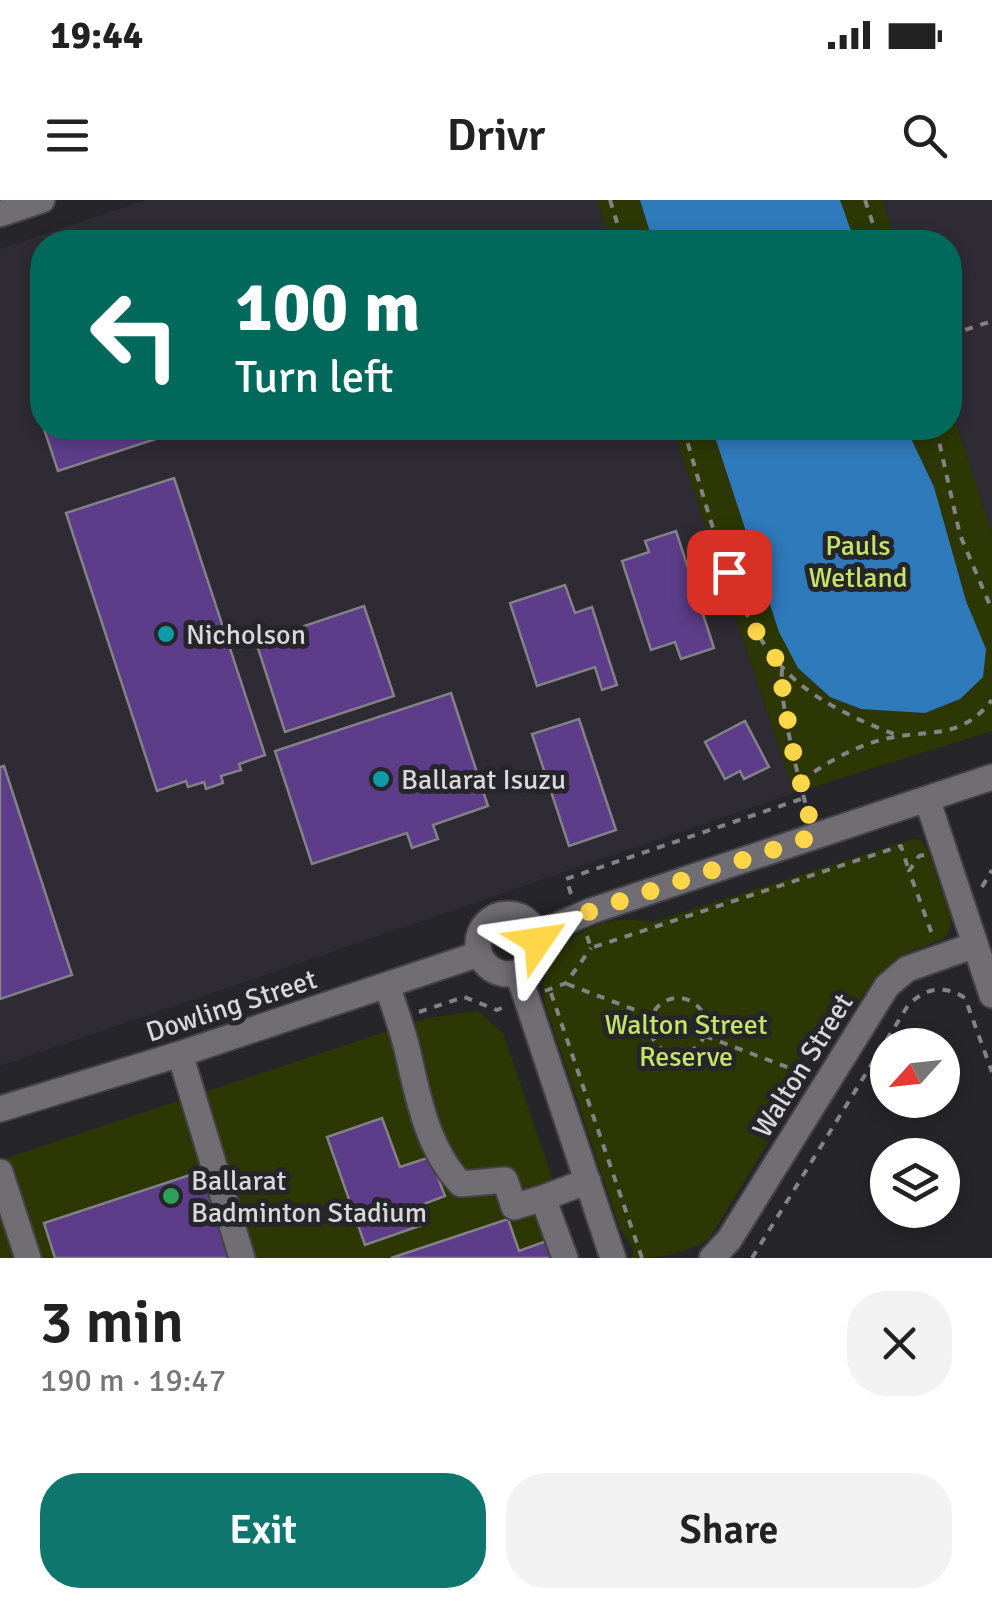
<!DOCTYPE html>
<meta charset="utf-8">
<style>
body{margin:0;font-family:Signika,sans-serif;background:#f2f2f2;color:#222;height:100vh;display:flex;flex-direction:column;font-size:38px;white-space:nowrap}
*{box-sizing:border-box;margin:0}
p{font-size:32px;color:#767676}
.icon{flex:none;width:55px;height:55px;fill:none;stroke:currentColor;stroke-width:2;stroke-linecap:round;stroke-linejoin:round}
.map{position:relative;height:1058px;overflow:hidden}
.side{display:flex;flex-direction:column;background:#fff;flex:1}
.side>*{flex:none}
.top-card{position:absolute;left:30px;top:30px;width:932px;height:210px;border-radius:40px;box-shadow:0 5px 15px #0003;background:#00695c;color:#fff;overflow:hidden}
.needle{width:65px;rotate:243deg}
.tools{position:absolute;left:870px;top:828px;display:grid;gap:20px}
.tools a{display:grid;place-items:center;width:90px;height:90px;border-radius:50%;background:#fff;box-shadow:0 5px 15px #0003;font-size:50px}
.pin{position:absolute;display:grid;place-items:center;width:85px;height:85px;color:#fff;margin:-42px;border-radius:20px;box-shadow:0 5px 15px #0006}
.me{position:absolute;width:110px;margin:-55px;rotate:58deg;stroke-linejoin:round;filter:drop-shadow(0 0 8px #0008)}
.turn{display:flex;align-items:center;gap:35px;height:210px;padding:0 40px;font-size:45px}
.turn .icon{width:130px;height:130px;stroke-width:2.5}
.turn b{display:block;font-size:70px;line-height:85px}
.round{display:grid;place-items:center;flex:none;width:105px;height:105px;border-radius:40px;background:#f2f2f2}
.headline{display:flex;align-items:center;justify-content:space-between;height:170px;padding:0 40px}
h1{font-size:60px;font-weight:600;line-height:75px}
.cta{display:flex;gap:20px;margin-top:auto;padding:20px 40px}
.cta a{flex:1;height:115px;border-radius:40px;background:#0f766e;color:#fff;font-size:40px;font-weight:600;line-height:115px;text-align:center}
.cta a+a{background:#f2f2f2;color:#222}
.status{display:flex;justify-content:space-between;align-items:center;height:70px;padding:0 50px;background:#fff;direction:ltr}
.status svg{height:28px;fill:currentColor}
header{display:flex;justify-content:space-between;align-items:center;height:130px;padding:0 40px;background:#fff;font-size:45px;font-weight:600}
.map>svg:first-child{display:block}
.built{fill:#2e2b35}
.green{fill:#2d3703}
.water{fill:#2f7abb}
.building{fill:#5d3d89;stroke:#838287;stroke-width:2.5}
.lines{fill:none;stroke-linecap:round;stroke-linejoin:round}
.minor-casing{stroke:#434245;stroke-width:29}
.path{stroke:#838285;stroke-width:4;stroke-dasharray:8 8;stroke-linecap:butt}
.minor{stroke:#706e73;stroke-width:25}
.route{stroke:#ffd54a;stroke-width:18;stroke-dasharray:0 32.4}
.culture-dot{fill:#0f9aa8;stroke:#262529;stroke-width:4}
.leisure-dot{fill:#2e9e5b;stroke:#262529;stroke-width:4}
.labels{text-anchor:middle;stroke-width:10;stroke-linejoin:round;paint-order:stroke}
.park-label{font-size:28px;fill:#c5e367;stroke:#262529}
.poi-label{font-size:28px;fill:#d8d7d9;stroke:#262529;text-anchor:start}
.street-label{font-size:28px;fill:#d8d7d9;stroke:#262529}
</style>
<div class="status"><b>19:44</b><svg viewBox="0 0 49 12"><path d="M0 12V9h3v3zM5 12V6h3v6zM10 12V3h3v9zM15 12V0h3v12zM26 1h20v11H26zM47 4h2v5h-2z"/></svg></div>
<header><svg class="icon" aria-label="menu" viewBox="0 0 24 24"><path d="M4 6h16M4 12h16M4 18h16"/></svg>Drivr<svg class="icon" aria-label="search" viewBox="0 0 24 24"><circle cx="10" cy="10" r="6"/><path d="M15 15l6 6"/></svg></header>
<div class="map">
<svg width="992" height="1058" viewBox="0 0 992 1058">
<rect width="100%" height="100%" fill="#262529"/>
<path class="built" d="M 146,0 L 597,0 L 611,42 L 42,42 L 42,228 L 673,228 L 794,593 L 0,866 L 0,49 Z
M 882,0 L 992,0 L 992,332 L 950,205 L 950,42 L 896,42 Z"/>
<path class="green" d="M 597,0 L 882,0 L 896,42 L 611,42 Z
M 950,205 L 992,332 L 992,531 L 794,593 L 673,228 L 950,228 Z
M 913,639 L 920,640 L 927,648 L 952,719 L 948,734 L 943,739 L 902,755 L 876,776 L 810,874 L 709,1039 C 684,1055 659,1058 631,1058 L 633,1048 L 620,1029 L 545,804 C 534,759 578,723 621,720 C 632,719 642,722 653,722 Z
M 478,811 L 503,833 L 579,1058 L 0,1058 L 0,960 L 427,818 Z"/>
<path class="water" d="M 640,0 L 840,0 L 855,42 L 653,42 Z
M 712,228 L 906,228 L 934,287 L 966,401 L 986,449 L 983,477 L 960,499 L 925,513 L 861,509 L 830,497 L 798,468 L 779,432 Z"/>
<path class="building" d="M 48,228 L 162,228 L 165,236 L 58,271 L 44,229 Z
M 174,278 L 265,555 L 239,564 L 241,570 L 221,576 L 223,583 L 206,589 L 204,582 L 188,587 L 186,581 L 157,591 L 66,313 Z
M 676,331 L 714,448 L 681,459 L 675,442 L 651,450 L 622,361 L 649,352 L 645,341 Z
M 565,385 L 575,413 L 592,407 L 617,485 L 602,490 L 595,467 L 537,486 L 510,403 Z
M 364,406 L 394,496 L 285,532 L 256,442 Z
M 451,493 L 488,606 L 433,625 L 438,639 L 412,648 L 407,633 L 312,664 L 275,551 Z
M 579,519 L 616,630 L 569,646 L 532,534 Z
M 745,521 L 769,567 L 744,579 L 740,571 L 725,579 L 705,542 Z
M 4,566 L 72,775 L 0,799 L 0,567 Z
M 382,918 L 400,967 L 430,957 L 445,996 L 421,1005 L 428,1023 L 365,1045 L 327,937 Z
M 208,969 L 237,1058 L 55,1058 L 44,1023 Z
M 508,1019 L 519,1051 L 555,1038 L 560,1058 L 391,1058 Z"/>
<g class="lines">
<g class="minor-casing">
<path id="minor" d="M 0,14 L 42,0
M 927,599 L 992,795
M478 744a30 30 0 1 1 60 0a30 30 0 1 1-60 0Z
M 537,734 L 591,711 L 992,577
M 518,773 L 613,1058
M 387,785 C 394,807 403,830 408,853 C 418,898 428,950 461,984 L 505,980 L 514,1007 L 543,998 L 565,1058
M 180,854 L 242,1058
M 0,909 L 180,854 L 479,754
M 0,972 L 28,1058
M 543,998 L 588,981
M 712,1058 L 729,1040 L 887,786 L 907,769 L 975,745"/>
</g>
<path class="path" d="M 610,0 L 623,42
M 865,0 L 879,42
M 950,135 L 992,121
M 683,228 C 708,306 731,421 792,477 C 821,504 862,522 899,536
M 936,228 L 960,335 L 992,410
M 782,469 C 779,507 799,579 809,617
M 801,581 C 826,563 854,546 885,539 C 928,528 959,542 992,500
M 924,655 L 919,656 L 909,671 L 932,734
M 982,687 L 992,670
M 571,694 L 566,679 L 804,598
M 587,736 L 591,748 L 901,646 L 909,671
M 567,784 L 651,816
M 545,791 L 566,783 L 591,748
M 551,793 L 642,1058
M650 826a28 28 0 1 1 56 0a28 28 0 1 1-56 0Z
M 419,812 L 464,797 L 497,810 L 504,807
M 705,836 L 808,875
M 752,1058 L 907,807 C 923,788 944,784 965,798 L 992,872"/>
<use href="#minor" class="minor"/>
</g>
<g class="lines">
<path class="route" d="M 538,741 L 536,734 L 591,711 L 814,636 L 792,547 L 782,485 L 782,467 L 746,417 L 729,372"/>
</g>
<g class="culture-dot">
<circle cx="166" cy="434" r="10"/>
<circle cx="381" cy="579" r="10"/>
</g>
<circle class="leisure-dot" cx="171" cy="996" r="10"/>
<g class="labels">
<g class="park-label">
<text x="858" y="355">Pauls<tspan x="858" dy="32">Wetland</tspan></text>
<text x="686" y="834">Walton Street<tspan x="686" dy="32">Reserve</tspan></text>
</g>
<g class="poi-label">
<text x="186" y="444">Nicholson</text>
<text x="401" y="589">Ballarat Isuzu</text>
<text x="191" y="990">Ballarat<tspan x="191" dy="32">Badminton Stadium</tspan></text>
</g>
<g class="street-label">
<text transform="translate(231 805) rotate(-18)" y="10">Dowling Street</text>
<text transform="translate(802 865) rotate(-58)" y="10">Walton Street</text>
</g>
</g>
</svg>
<div class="tools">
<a><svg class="needle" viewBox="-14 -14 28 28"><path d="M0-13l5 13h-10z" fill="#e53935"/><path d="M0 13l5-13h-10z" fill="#767676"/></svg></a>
<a><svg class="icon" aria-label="layers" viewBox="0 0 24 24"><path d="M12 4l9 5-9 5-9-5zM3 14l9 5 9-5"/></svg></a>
</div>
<div class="pin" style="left:729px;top:372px;background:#d93025"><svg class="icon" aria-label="arrive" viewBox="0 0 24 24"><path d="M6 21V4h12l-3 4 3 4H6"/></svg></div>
<svg class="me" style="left:538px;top:741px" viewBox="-20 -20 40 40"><path d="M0-17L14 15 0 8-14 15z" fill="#ffd54a" stroke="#fff" stroke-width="4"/></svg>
<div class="top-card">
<div class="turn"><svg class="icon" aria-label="left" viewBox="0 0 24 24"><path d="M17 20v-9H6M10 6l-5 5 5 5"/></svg><div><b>100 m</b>Turn left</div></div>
</div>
</div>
<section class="side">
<div class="headline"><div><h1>3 min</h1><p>190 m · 19:47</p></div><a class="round"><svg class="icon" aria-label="close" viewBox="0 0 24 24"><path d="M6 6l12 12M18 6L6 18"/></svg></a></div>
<div class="cta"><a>Exit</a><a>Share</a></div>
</section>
